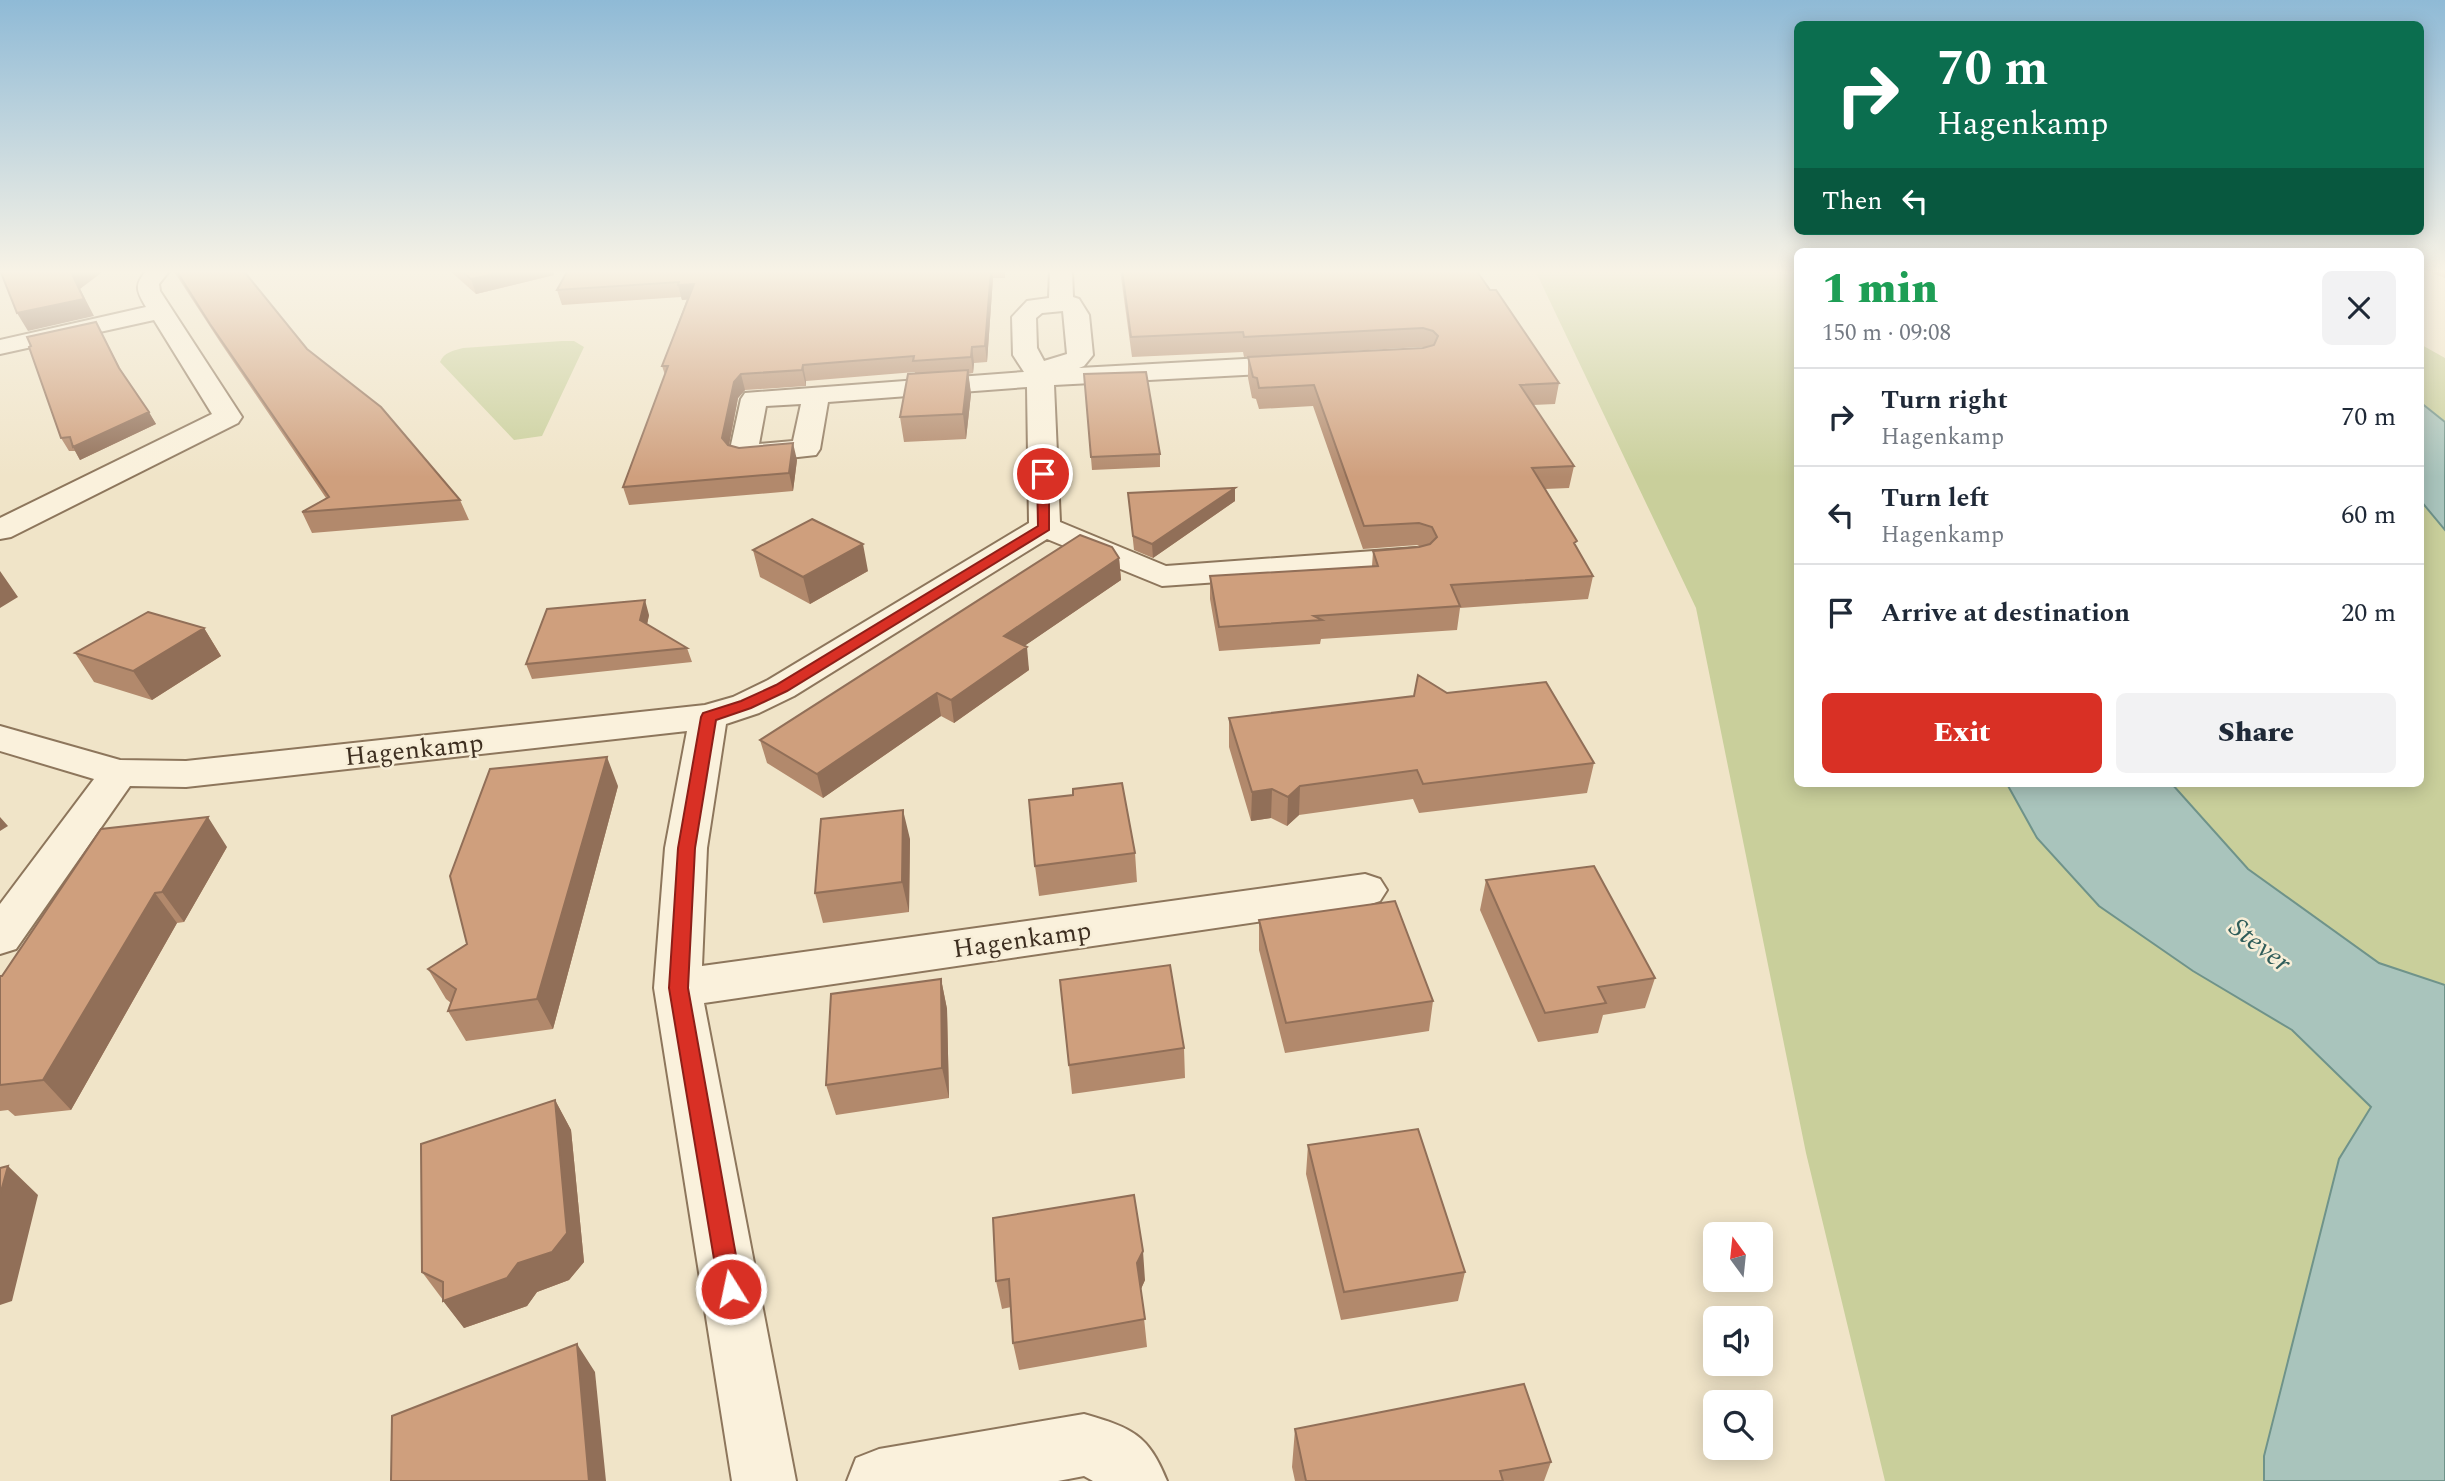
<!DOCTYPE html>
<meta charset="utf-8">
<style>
body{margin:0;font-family:Spectral,serif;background:#f2f2f3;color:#1f2937;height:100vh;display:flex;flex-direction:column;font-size:26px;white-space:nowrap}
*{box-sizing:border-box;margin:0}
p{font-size:23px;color:#747a83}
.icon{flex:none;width:38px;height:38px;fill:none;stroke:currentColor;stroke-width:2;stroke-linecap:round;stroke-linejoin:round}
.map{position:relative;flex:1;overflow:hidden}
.sheet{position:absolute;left:1794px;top:248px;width:630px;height:539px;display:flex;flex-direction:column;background:#fff;border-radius:10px;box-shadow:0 4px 18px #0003}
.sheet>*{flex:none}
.banner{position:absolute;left:1794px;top:21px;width:630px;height:214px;border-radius:10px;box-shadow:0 4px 18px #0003;background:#0b6e4f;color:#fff;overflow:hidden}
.needle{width:46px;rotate:345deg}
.controls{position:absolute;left:1703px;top:1222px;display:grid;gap:14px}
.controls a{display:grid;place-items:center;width:70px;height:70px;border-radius:10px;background:#fff;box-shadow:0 4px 18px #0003;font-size:35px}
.pin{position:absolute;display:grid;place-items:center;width:60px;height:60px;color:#fff;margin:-30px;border:4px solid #fff;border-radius:50%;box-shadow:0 2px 7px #0007}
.me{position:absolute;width:77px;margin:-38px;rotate:350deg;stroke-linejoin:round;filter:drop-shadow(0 0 5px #0008)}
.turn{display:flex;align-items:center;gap:24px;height:147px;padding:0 28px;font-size:32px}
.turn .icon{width:91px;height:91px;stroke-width:2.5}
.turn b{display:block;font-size:49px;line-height:60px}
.then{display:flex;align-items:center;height:66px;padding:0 28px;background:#0003;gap:14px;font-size:26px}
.round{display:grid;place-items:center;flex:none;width:74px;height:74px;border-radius:10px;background:#f2f2f3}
.summary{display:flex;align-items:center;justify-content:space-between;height:119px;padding:0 28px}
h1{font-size:42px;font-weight:800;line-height:52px;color:#1e9e55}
.primary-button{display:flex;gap:14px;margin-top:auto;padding:14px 28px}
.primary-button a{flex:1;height:80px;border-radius:10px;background:#d93025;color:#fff;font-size:28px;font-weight:800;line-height:80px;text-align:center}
.primary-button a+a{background:#f2f2f3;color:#1f2937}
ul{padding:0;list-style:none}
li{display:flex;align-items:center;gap:21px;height:98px;padding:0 28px;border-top:2px solid #e0e1e3}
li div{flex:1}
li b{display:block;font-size:26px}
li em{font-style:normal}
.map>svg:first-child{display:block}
.green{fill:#c9cf9b}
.water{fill:#a9c4bc;stroke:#6f938a;stroke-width:2}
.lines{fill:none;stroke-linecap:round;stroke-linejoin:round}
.street-casing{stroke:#8d765c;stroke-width:4}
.street{fill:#faf1dc;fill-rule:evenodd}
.wall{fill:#b2896c}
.shaded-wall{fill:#916f58}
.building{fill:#cf9f7d;stroke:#916f58;stroke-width:2}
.route{fill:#d93025;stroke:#8d1f18;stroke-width:2}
.labels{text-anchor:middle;stroke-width:5;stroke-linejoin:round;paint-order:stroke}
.street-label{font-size:26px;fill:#3d2e20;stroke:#f7eed8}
.water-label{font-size:28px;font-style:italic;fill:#2f5d5a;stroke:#f7eed8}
</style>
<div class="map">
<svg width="2445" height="1481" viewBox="0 0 2445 1481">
<rect width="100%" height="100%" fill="#f0e4c8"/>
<path class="green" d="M 1535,270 L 1797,270 L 1797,784 L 2420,784 L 2420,344 L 2445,358 L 2445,1481 L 1885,1481 L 1806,1153 L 1696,608 Z
M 562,341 L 574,341 L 584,347 L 542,436 L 514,440 L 440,362 C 444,352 453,351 463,348 Z"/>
<path class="water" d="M 2420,402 L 2445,422 L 2445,530 L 2420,500 Z
M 2007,784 L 2172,784 L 2248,869 L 2379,963 L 2445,985 L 2445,1481 L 2264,1481 L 2264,1456 L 2339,1159 L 2371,1107 L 2292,1030 L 2193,971 L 2099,906 L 2037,838 Z"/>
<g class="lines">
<g class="street-casing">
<path id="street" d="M 147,270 L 170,270 L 159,284 L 160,291 L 242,417 L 238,423 L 11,537 L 0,539 L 0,518 L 212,414 L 154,320 L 0,354 L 0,340 L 146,307 C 136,290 134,285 147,270 Z
M 1050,270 L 1072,270 L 1073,297 L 1079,299 L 1089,315 L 1093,355 L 1084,366 L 1079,368 L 1300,356 L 1309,359 L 1313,364 L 1309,369 L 1300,372 L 1054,385 L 1060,522 L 1166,566 L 1416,548 L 1427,551 L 1432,558 L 1427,565 L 1416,568 L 1162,586 L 1047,539 L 794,696 L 759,713 L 726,724 L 707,848 L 702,966 L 1365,874 L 1380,879 L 1387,890 L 1380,901 L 1365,906 L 704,1003 L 796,1481 L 732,1481 L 654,988 L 665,848 L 687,731 L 186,787 L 130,786 L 16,949 L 0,954 L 0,904 L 94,779 L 0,751 L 0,726 L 120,760 L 186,761 L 705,705 L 733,697 L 768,680 L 1029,523 L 1027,387 L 828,402 L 820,449 L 816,455 L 743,463 L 733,460 L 729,454 L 741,399 L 745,393 L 1024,372 L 1013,355 L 1012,317 L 1027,301 L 1049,298 ZM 1063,311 L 1067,354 L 1044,361 L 1037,348 L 1036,318 L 1042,313 ZM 801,404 L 793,441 L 759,444 L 766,406 Z
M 1084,1414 C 1132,1428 1148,1434 1167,1481 L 1093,1481 L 1084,1476 L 1058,1481 L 847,1481 L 856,1458 L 879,1449 Z"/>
</g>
<use href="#street" class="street"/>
</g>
<path class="wall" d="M 173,270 L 243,270 L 307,349 L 460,500 L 469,520 L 312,533 L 302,512 L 326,498 L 220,342 Z
M 449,270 L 552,270 L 554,275 L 476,294 Z
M 568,270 L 1005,270 L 1005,278 L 993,278 L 987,362 L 974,363 L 973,373 L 968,374 L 971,394 L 966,439 L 904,442 L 900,417 L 915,372 L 806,381 L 806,386 L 745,390 L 738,398 L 729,446 L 797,460 L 793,491 L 629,505 L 623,487 L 665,375 L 662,366 L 687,299 L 682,300 L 681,297 L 562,305 L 557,290 Z
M 1117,270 L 1476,270 L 1559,383 L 1555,404 L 1533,405 L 1574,466 L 1569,488 L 1545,489 L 1576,547 L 1593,576 L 1588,599 L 1460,608 L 1457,630 L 1321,639 L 1320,644 L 1219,651 L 1210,599 L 1210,576 L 1372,566 L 1373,551 L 1421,547 L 1417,545 L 1363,549 L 1313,406 L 1259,409 L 1256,399 L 1252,398 L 1248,378 L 1248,357 L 1424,348 L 1421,347 L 1244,357 L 1243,352 L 1132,357 L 1120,270 Z
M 2424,270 L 2445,270 L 2445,278 Z
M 96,322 L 122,372 L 156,424 L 80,460 L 75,451 L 69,451 L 61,438 Z
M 1084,374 L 1160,454 L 1160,467 L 1092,470 Z
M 1128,493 L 1235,501 L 1153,558 L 1134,550 Z
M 753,550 L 868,571 L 810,604 L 760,577 Z
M 1119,558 L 1121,580 L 1024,646 L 1029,670 L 954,723 L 941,716 L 823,798 L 767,763 L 760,740 Z
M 649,615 L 647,624 L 687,648 L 692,662 L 532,679 L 526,664 Z
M 204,628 L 221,656 L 152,700 L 94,682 L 75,653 Z
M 1447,693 L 1594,763 L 1587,793 L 1419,813 L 1413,799 L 1299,815 L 1287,826 L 1271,818 L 1251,821 L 1229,747 L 1229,718 Z
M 618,786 L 553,1029 L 466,1041 L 448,1011 L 451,1003 L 446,999 L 428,969 L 467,944 Z
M 910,839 L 909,912 L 823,923 L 815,893 Z
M 227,847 L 184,922 L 177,923 L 71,1110 L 15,1116 L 8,1110 L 0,1111 L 0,976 Z
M 1135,853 L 1137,882 L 1039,896 L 1035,866 Z
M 1486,880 L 1655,978 L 1645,1008 L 1603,1015 L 1598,1033 L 1538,1042 L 1480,910 Z
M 1259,920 L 1433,1001 L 1429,1031 L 1285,1053 L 1259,950 Z
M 941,979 L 947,1009 L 949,1098 L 836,1115 L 826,1085 Z
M 1060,980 L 1184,1048 L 1185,1078 L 1072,1094 Z
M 555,1100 L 571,1130 L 584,1262 L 569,1280 L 537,1292 L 527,1306 L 464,1328 L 422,1272 Z
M 1308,1145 L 1465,1272 L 1458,1301 L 1341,1320 L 1306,1174 Z
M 993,1218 L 1145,1280 L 1141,1289 L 1147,1347 L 1019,1370 L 1013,1343 L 1011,1307 L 1002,1309 L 996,1281 Z
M 1295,1429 L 1551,1462 L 1544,1481 L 1295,1481 L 1292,1467 Z"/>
<path class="shaded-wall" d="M 74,270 L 105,270 L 80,289 L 94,316 L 28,331 L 17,313 Z
M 511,270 L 552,270 L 554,275 L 476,294 L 471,279 Z
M 991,270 L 992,270 L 993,278 L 987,362 L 985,346 Z
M 694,284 L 697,299 L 682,300 L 678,285 Z
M 972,347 L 974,363 L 973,373 L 971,357 Z
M 803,365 L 806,381 L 806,386 L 802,370 Z
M 968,370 L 971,394 L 966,439 L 963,414 Z
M 741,374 L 745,390 L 738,398 L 727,455 L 722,438 L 734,382 Z
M 149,412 L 156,424 L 80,460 L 73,447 Z
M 793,443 L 797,460 L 793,491 L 789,473 Z
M 1235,488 L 1235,501 L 1153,558 L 1152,544 Z
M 863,544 L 868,571 L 810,604 L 803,577 Z
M 1119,558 L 1121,580 L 1007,658 L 1004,636 Z
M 0,571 L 18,597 L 0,608 Z
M 645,600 L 649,615 L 645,634 L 640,620 Z
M 204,628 L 221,656 L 152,700 L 133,671 Z
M 1027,647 L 1029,670 L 954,723 L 951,700 Z
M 937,693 L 941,716 L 823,798 L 817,774 Z
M 607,757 L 618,786 L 553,1029 L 537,999 Z
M 1300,786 L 1299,815 L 1287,826 L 1288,797 Z
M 1272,789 L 1271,818 L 1251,821 L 1252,792 Z
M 903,810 L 910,839 L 909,912 L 902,882 Z
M 0,817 L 8,826 L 0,831 Z
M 208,817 L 227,847 L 184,922 L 162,892 Z
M 155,893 L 177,923 L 71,1110 L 43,1080 Z
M 941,979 L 947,1009 L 949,1098 L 942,1068 Z
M 555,1100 L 571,1130 L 584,1262 L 569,1280 L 537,1292 L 527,1306 L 464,1328 L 443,1301 Z
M 8,1166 L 38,1195 L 12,1301 L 0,1305 L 0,1195 Z
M 1143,1251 L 1145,1280 L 1140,1291 L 1137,1263 Z
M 577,1344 L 595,1372 L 606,1481 L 589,1481 Z"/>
<path class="building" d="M 0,270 L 74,270 L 71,272 L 84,299 L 17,313 Z
M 176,270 L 243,270 L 307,349 L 381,407 L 460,500 L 302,512 L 329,497 L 210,324 Z
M 460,270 L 511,270 L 471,279 Z
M 568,270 L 991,270 L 985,346 L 972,347 L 971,357 L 913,361 L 914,356 L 803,365 L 802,370 L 741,374 L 734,382 L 722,438 L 728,445 L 739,448 L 793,443 L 789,473 L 623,487 L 668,366 L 662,366 L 694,284 L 678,285 L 679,282 L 557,290 Z
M 1122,270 L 1476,270 L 1490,290 L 1496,290 L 1559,383 L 1520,385 L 1574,466 L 1532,468 L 1577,541 L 1574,543 L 1593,576 L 1451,585 L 1460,606 L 1314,616 L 1322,620 L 1219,627 L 1210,576 L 1378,566 L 1373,551 L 1419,547 L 1430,544 L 1437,537 L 1432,527 L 1419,523 L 1364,526 L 1314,385 L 1259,388 L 1257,378 L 1253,377 L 1248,357 L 1423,348 L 1434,345 L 1438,336 L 1433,331 L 1423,328 L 1244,337 L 1243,332 L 1131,337 Z
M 96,322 L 119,368 L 149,412 L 73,447 L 70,437 L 61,438 L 29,347 L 31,346 L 27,337 Z
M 968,370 L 963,414 L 900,417 L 908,374 Z
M 1146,372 L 1160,454 L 1091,457 L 1084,374 Z
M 1235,488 L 1152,544 L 1133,536 L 1128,493 Z
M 812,519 L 863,544 L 803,577 L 753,550 Z
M 1080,535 L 1112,547 L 1119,558 L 1004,636 L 1027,647 L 951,700 L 937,693 L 817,774 L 760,740 Z
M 645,600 L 640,620 L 687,648 L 526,664 L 547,609 Z
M 148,612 L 204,628 L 133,671 L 75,653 Z
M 1418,675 L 1447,693 L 1546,682 L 1594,763 L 1423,784 L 1417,770 L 1300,786 L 1288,797 L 1272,789 L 1252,792 L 1229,718 L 1414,696 Z
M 607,757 L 537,999 L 448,1011 L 456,989 L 428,969 L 467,944 L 450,876 L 490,769 Z
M 1122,783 L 1135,853 L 1035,866 L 1029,800 L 1073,795 L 1073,789 Z
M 903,810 L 902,882 L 815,893 L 821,819 Z
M 208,817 L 162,892 L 155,893 L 43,1080 L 0,1085 L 0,976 L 2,976 L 101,829 Z
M 1594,866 L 1655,978 L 1598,987 L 1606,1003 L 1545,1013 L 1486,880 Z
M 1395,901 L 1433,1001 L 1286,1023 L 1259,920 Z
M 1170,965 L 1184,1048 L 1069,1065 L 1060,980 Z
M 941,979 L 942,1068 L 826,1085 L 831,994 Z
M 555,1100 L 567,1233 L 552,1252 L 518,1263 L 507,1278 L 443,1301 L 443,1282 L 422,1272 L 421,1144 Z
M 1418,1129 L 1465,1272 L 1344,1292 L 1308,1145 Z
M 8,1166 L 0,1195 L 0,1168 Z
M 1134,1195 L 1143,1251 L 1137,1263 L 1145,1319 L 1013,1343 L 1009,1279 L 996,1281 L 993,1218 Z
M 577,1344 L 589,1481 L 391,1481 L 392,1416 Z
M 1524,1384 L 1551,1462 L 1500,1471 L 1503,1481 L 1306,1481 L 1295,1429 Z"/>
<linearGradient id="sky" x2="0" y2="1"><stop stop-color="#8fbad6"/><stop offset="0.57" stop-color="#f8f3e6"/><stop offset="1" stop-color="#f8f3e6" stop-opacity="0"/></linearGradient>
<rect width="2445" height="477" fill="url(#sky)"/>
<path class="route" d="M 1043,470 L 1049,474 L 1049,530 L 787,691 L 751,708 L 716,720 L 695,848 L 688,988 L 742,1289 L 739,1297 L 731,1301 L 722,1297 L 719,1289 L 669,988 L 678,848 L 701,717 L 703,713 L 741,701 L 776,685 L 1038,526 L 1037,474 Z"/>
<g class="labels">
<g class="street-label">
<text transform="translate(414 749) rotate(-6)" y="9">Hagenkamp</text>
<text transform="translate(1022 939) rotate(-8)" y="9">Hagenkamp</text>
</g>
<g class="water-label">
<text transform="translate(2261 944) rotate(38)" y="10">Stever</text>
</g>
</g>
</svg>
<div class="controls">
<a><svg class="needle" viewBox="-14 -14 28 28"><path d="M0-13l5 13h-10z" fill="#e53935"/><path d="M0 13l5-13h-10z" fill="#747a83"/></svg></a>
<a><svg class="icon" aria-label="sound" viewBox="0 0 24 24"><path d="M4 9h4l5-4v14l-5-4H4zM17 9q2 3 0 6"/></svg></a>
<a><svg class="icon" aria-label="search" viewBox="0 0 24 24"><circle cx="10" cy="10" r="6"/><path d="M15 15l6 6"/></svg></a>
</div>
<div class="pin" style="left:1043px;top:474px;background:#d93025"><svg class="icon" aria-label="arrive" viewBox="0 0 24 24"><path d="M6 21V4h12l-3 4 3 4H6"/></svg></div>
<svg class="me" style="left:731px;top:1289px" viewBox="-20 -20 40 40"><circle r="17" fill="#d93025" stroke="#fff" stroke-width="3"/><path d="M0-11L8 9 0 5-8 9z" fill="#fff"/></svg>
<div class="banner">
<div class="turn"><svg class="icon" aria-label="right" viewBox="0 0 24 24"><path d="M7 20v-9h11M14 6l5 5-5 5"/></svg><div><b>70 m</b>Hagenkamp</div></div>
<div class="then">Then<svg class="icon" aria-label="left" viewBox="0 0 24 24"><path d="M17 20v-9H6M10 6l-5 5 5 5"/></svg></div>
</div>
<section class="sheet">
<div class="summary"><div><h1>1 min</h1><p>150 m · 09:08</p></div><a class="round"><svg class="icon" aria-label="close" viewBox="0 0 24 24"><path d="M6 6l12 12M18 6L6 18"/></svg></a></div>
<ul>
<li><svg class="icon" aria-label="right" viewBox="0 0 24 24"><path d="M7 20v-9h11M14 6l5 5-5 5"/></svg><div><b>Turn right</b><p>Hagenkamp</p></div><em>70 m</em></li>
<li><svg class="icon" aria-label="left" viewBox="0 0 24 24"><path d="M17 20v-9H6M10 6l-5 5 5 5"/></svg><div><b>Turn left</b><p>Hagenkamp</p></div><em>60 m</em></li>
<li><svg class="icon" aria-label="arrive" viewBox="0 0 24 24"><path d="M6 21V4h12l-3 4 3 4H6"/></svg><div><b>Arrive at destination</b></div><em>20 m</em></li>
</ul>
<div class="primary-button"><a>Exit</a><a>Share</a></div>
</section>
</div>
